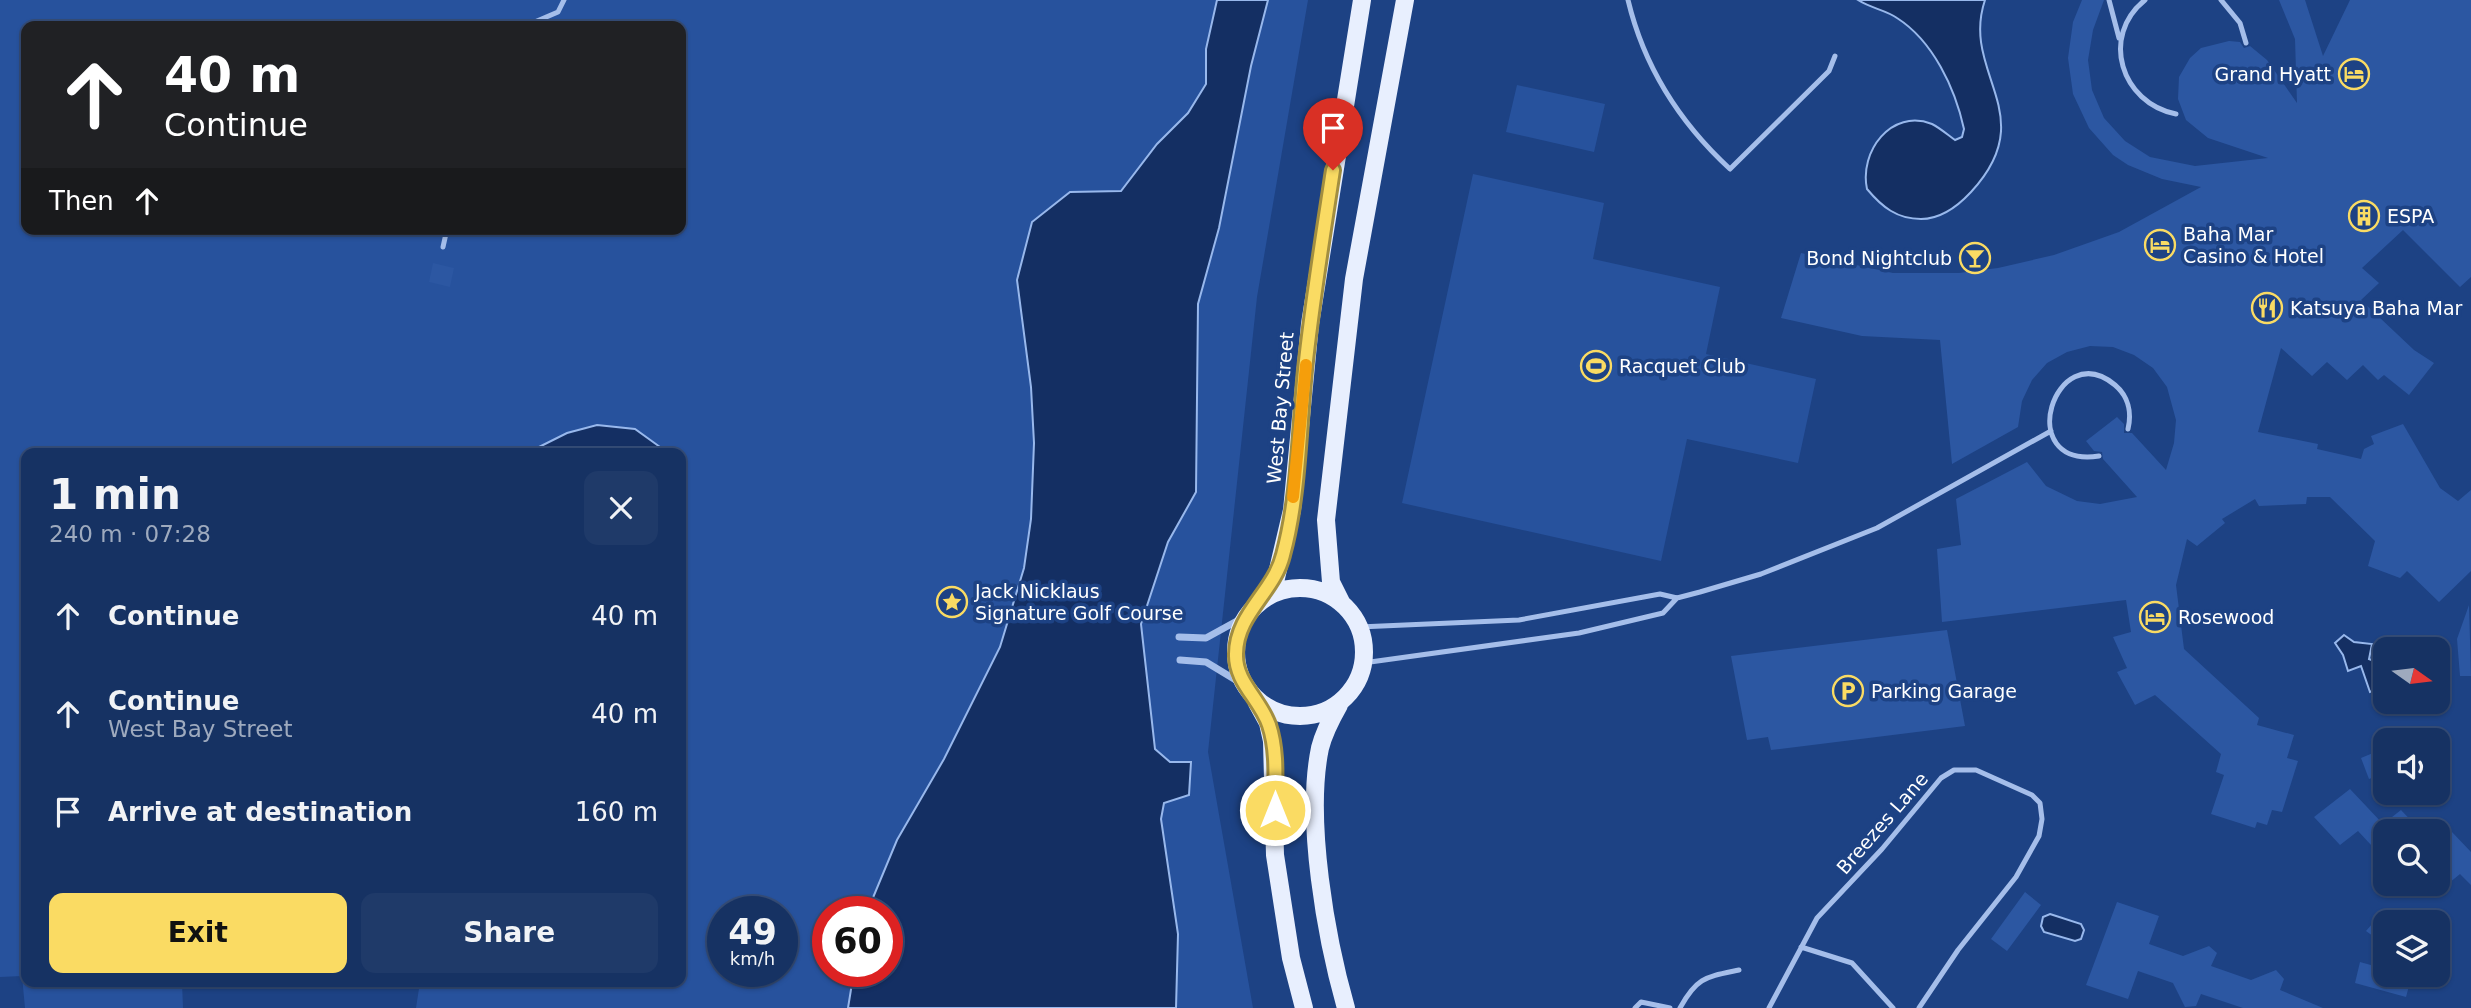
<!DOCTYPE html>
<meta charset="utf-8">
<style>
body{margin:0;font-family:"DejaVu Sans",sans-serif;background:#1f3a69;color:#f1f3f6;height:100vh;display:flex;flex-direction:column;font-size:26px;white-space:nowrap}
*{box-sizing:border-box;margin:0}
p{font-size:23px;color:#9eaabe}
.icon{flex:none;width:38px;height:38px;fill:none;stroke:currentColor;stroke-width:2;stroke-linecap:round;stroke-linejoin:round}
.map{position:relative;flex:1;overflow:hidden}
.details{position:absolute;left:21px;top:448px;width:665px;height:539px;display:flex;flex-direction:column;background:#163263;border-radius:14px;box-shadow:0 2px 5px #0004,0 0 0 2px #354d78}
.details>*{flex:none}
.guide{position:absolute;left:21px;top:21px;width:665px;height:214px;border-radius:14px;box-shadow:0 2px 5px #0004,0 0 0 2px #354d78;background:#202124;color:#fff;overflow:hidden}
.needle{width:46px;rotate:104deg}
.controls{position:absolute;left:2373px;top:637px;display:grid;gap:14px}
.controls a{display:grid;place-items:center;width:77px;height:77px;border-radius:14px;background:#163263;box-shadow:0 2px 5px #0004,0 0 0 2px #354d78;font-size:35px}
.speed{position:absolute;left:707px;top:896px;display:flex;gap:14px;font-size:35px;font-weight:700;text-align:center}
.speed>*{display:grid;place-content:center;width:91px;height:91px;border-radius:50%;background:#163263;box-shadow:0 2px 5px #0004,0 0 0 2px #354d78;line-height:1}
.speed small{font-size:18px;font-weight:400}
.speed .limit{border:10px solid #d22;background:#fff;color:#111}
.pin{position:absolute;display:grid;place-items:center;width:60px;height:60px;color:#fff;margin:-72px -30px;border-radius:50% 50% 50% 0;rotate:-45deg;box-shadow:0 0 7px #0007}
.pin .icon{rotate:45deg}
.me{position:absolute;width:77px;margin:-38px;rotate:0deg;stroke-linejoin:round;filter:drop-shadow(0 0 5px #0008)}
.turn{display:flex;align-items:center;gap:24px;height:147px;padding:0 28px;font-size:32px}
.turn .icon{width:91px;height:91px;stroke-width:2.5}
.turn b{display:block;font-size:49px;line-height:60px}
.then{display:flex;align-items:center;height:66px;padding:0 28px;background:#0003;gap:14px;font-size:26px}
.round{display:grid;place-items:center;flex:none;width:74px;height:74px;border-radius:14px;background:#1f3a69}
.head{display:flex;align-items:center;justify-content:space-between;height:119px;padding:0 28px}
h1{font-size:42px;font-weight:800;line-height:52px}
.primary-button{display:flex;gap:14px;margin-top:auto;padding:14px 28px}
.primary-button a{flex:1;height:80px;border-radius:14px;background:#fadb63;color:#111;font-size:28px;font-weight:800;line-height:80px;text-align:center}
.primary-button a+a{background:#1f3a69;color:#f1f3f6}
ul{padding:0;list-style:none}
li{display:flex;align-items:center;gap:21px;height:98px;padding:0 28px}
li div{flex:1}
li b{display:block;font-size:26px}
li em{font-style:normal}
.map>svg:first-child{display:block}
.green{fill:#27529d;fill-rule:evenodd}
.water{fill:#142f63;stroke:#98b8ec;stroke-width:2}
.building{fill:#2c57a2}
.lines{fill:none;stroke-linecap:round;stroke-linejoin:round}
.service{stroke:#a5beea;stroke-width:5}
.minor{stroke:#a5beea;stroke-width:7}
.primary{stroke:#e8effe;stroke-width:18}
.route-casing{stroke:#a28e40;stroke-width:18}
.route{stroke:#fadb63;stroke-width:12}
.slow{stroke:#f59e0b;stroke-width:12}
.labels{text-anchor:middle;stroke-width:7;stroke-linejoin:round;paint-order:stroke}
.poi-label{font-size:19px;fill:#fff;stroke:#1d4284;text-anchor:start}
.street-label{font-size:19px;fill:#fff;stroke:#1d4284}
</style>
<div class="map">
<svg width="2471" height="1008" viewBox="0 0 2471 1008">
<rect width="100%" height="100%" fill="#1d4284"/>
<path class="green" d="M 0,0 L 1308,0 L 1257,297 L 1208,752 L 1253,1008 L 416,1008 L 420,982 L 681,982 L 681,453 L 26,453 L 26,982 L 182,982 L 183,1008 L 25,1008 L 22,976 L 0,977 ZM 26,26 L 681,26 L 681,229 L 26,229 ZM 723,912 L 782,912 L 782,971 L 723,971 ZM 828,912 L 887,912 L 887,971 L 828,971 Z
M 1517,85 L 1605,104 L 1594,152 L 1506,132 Z
M 1473,174 L 1604,203 L 1593,259 L 1720,287 L 1706,354 L 1816,379 L 1798,463 L 1687,439 L 1661,561 L 1402,503 Z"/>
<path class="water" d="M 1217,0 L 1268,0 L 1251,66 L 1219,228 L 1198,304 L 1196,492 L 1168,542 L 1141,624 L 1155,749 L 1170,762 L 1191,762 L 1189,795 L 1164,803 L 1161,819 L 1178,934 L 1176,1008 L 848,1008 L 854,971 L 887,971 L 887,912 L 867,912 L 897,840 L 944,759 L 1000,647 L 1024,568 L 1031,519 L 1034,443 L 1031,387 L 1017,280 L 1032,222 L 1070,192 L 1121,191 L 1157,144 L 1188,113 L 1206,84 L 1206,49 Z
M 1858,0 L 1985,0 C 1960,74 2043,114 1971,192 C 1958,206 1941,219 1921,219 C 1897,219 1882,207 1867,189 C 1859,152 1891,108 1932,124 C 1940,128 1948,135 1955,140 L 1962,137 L 1964,129 C 1955,88 1933,41 1897,18 C 1886,10 1870,8 1858,0 Z
M 597,425 L 635,429 L 660,447 L 661,453 L 527,453 L 567,433 Z
M 2344,635 L 2354,642 L 2372,644 L 2369,659 L 2385,665 L 2385,691 L 2383,687 L 2370,692 L 2361,666 L 2348,671 L 2343,655 L 2335,643 Z
M 2050,914 L 2081,924 L 2084,930 L 2081,939 L 2075,941 L 2044,932 L 2041,926 L 2043,917 Z"/>
<path class="building" d="M 2082,0 L 2104,0 L 2093,30 L 2088,60 L 2092,90 L 2104,118 L 2125,141 L 2150,157 L 2195,166 L 2268,158 L 2208,138 L 2186,120 L 2178,99 L 2179,77 L 2190,58 L 2201,48 L 2229,41 L 2240,42 L 2244,48 L 2250,46 L 2267,60 L 2297,103 L 2295,39 L 2279,0 L 2305,0 L 2323,56 L 2350,0 L 2471,0 L 2471,277 L 2460,287 L 2403,230 L 2362,268 L 2379,283 L 2361,300 L 2414,350 L 2434,363 L 2409,395 L 2384,375 L 2378,380 L 2363,365 L 2347,380 L 2327,362 L 2312,376 L 2281,348 L 2258,432 L 2318,444 L 2317,449 L 2361,459 L 2364,449 L 2374,444 L 2371,436 L 2403,424 L 2440,488 L 2458,501 L 2471,490 L 2471,571 L 2439,602 L 2407,571 L 2400,578 L 2368,566 L 2375,541 L 2330,497 L 2307,497 L 2306,504 L 2259,506 L 2255,499 L 2222,519 L 2225,523 L 2197,546 L 2187,539 L 2176,585 L 2184,649 L 2259,718 L 2257,725 L 2294,735 L 2287,758 L 2298,761 L 2282,812 L 2272,810 L 2267,825 L 2257,822 L 2255,828 L 2211,814 L 2224,775 L 2216,772 L 2221,754 L 2155,695 L 2135,705 L 2117,672 L 2127,668 L 2113,637 L 2131,632 L 2126,600 L 1942,622 L 1937,549 L 1961,545 L 1956,499 L 2027,462 L 2046,486 L 2077,501 L 2100,504 L 2137,497 L 2103,459 L 2102,452 L 2094,451 L 2086,441 L 2117,417 L 2124,424 L 2124,433 L 2132,433 L 2166,470 L 2174,443 L 2176,420 L 2167,387 L 2153,368 L 2134,355 L 2113,347 L 2090,346 L 2067,352 L 2047,363 L 2032,380 L 2022,401 L 2018,427 L 1952,464 L 1940,340 L 1862,336 L 1781,318 L 1801,253 L 1893,273 L 1959,273 L 1998,268 L 2054,255 L 2119,232 L 2201,187 L 2162,179 L 2128,165 L 2113,155 L 2089,128 L 2073,94 L 2068,58 L 2073,22 Z
M 433,263 L 454,268 L 450,287 L 429,282 Z
M 2469,605 L 2471,676 L 2460,676 L 2457,639 Z
M 1947,630 L 1965,726 L 1771,750 L 1768,737 L 1747,740 L 1731,656 Z
M 2385,748 L 2385,773 L 2369,779 L 2361,758 Z
M 2350,789 L 2383,824 L 2401,810 L 2421,831 L 2385,831 L 2385,860 L 2358,831 L 2340,845 L 2314,817 Z
M 2452,832 L 2471,852 L 2471,885 L 2460,874 L 2438,892 L 2438,843 Z
M 2025,892 L 2041,905 L 2007,951 L 1991,939 Z
M 2117,902 L 2159,916 L 2149,944 L 2183,956 L 2209,946 L 2217,953 L 2211,966 L 2251,980 L 2276,970 L 2284,979 L 2280,990 L 2323,1008 L 2243,1008 L 2201,994 L 2196,1006 L 2185,1007 L 2173,983 L 2138,971 L 2128,999 L 2086,985 Z
M 2385,909 L 2385,945 L 2366,931 Z
M 2360,962 L 2385,969 L 2385,975 L 2412,975 L 2406,997 L 2355,983 Z"/>
<g class="lines">
<path class="service" d="M 1628,0 C 1644,67 1680,123 1730,169 L 1829,71 L 1835,56
M 2109,0 L 2119,38
M 2145,0 C 2100,36 2121,103 2176,114
M 2221,0 L 2240,23 L 2246,43
M 530,24 L 558,12 L 564,0
M 443,247 L 447,229
M 2099,456 C 2012,469 2055,335 2115,385 C 2128,396 2132,412 2128,429
M 1359,627 L 1519,620 L 1660,594 L 1677,598 L 1700,592 L 1761,574 L 1877,528 L 2051,431
M 1363,663 L 1579,633 L 1663,613 L 1677,598
M 1801,947 L 1852,963 L 1893,1008
M 1635,1008 L 1641,1002 L 1670,1008
M 1680,1008 C 1697,977 1706,977 1739,970
M 1769,1008 L 1817,918 L 1882,849 L 1941,778 L 1954,770 L 1976,770 L 2032,795 L 2040,803 L 2042,819 L 2039,836 L 2016,877 L 1958,950 L 1919,1008"/>
<path class="minor" d="M 1179,637 L 1206,638 L 1246,616
M 1180,660 L 1206,662 L 1244,685"/>
<path class="primary" d="M1236 652a64 64 0 1 1 128 0a64 64 0 1 1-128 0Z
M 1341,602 L 1331,582 L 1326,520 L 1354,279 L 1405,0
M 1256,605 L 1276,578 L 1292,510 L 1310,324 L 1362,0
M 1257,703 L 1268,723 L 1272,741 L 1275,855 L 1291,958 L 1304,1008
M 1339,705 C 1331,719 1324,732 1320,748 C 1305,820 1326,938 1346,1008"/>
</g>
<g class="lines">
<g class="route-casing">
<path id="route" d="M 1275,810 C 1275,782 1278,752 1269,725 C 1260,699 1235,682 1236,654 C 1236,614 1274,592 1283,555 C 1299,496 1299,431 1305,370 C 1312,303 1323,236 1333,170"/>
</g>
<use href="#route" class="route"/>
<path class="slow" d="M 1293,497 L 1306,365"/>
</g>
<defs>
<g id="hotel-ring" transform="scale(1.575)"><circle r="9.5" fill="#1d4284" stroke="#fadb63" stroke-width="1.5"/><path d="M-6-4.5h1.5V1H6V5H4.5V3h-9V5H-6ZM-4 0a1.8 1.8 0 1 1 3.6 0ZM.5 0V-2.5h3Q6-2.5 6 0Z" fill="#fadb63"/></g>
<g id="building-ring" transform="scale(1.575)"><circle r="9.5" fill="#1d4284" stroke="#fadb63" stroke-width="1.5"/><path d="M-4-6H4V6H1V3H-1V6H-4ZM-2.5-4.3h1.7v1.8h-1.7ZM.8-4.3h1.7v1.8H.8ZM-2.5-1h1.7V.8h-1.7ZM.8-1h1.7V.8H.8Z" fill="#fadb63"/></g>
<g id="bar-ring" transform="scale(1.575)"><circle r="9.5" fill="#1d4284" stroke="#fadb63" stroke-width="1.5"/><path d="M-6-5H6L.8 .8V4.5H3.5V6h-7V4.5H-.8V.8Z" fill="#fadb63"/></g>
<g id="restaurant-ring" transform="scale(1.575)"><circle r="9.5" fill="#1d4284" stroke="#fadb63" stroke-width="1.5"/><path d="M-5-6h1v4h1v-4h1v4h1v-4h1v5L-1.5 .5V6h-2V.5L-5-1ZM5-6V6H3V1.5H1.5Q1.5-4 5-6Z" fill="#fadb63"/></g>
<g id="stadium-ring" transform="scale(1.575)"><circle r="9.5" fill="#1d4284" stroke="#fadb63" stroke-width="1.5"/><path d="M0-5a6.5 5 0 1 0 0 10a6.5 5 0 1 0 0-10ZM-3.5-1.8h7v3.6h-7Z" fill="#fadb63"/></g>
<g id="sight-ring" transform="scale(1.575)"><circle r="9.5" fill="#1d4284" stroke="#fadb63" stroke-width="1.5"/><path d="M0-6L1.8-2.2L6-1.7L2.9 1.2L3.7 5.4L0 3.3L-3.7 5.4L-2.9 1.2L-6-1.7L-1.8-2.2Z" fill="#fadb63"/></g>
<g id="parking-ring" transform="scale(1.575)"><circle r="9.5" fill="#1d4284" stroke="#fadb63" stroke-width="1.5"/><path d="M-3.5-5.5H1a3.5 3.5 0 0 1 0 7H-1V5.5H-3.5ZM-1-3.4V-.6H.8a1.4 1.4 0 0 0 0-2.8Z" fill="#fadb63"/></g>
</defs>
<g fill-rule="evenodd">
<use href="#hotel-ring" x="2354" y="74"/>
<use href="#building-ring" x="2364" y="216"/>
<use href="#hotel-ring" x="2160" y="245"/>
<use href="#bar-ring" x="1975" y="258"/>
<use href="#restaurant-ring" x="2267" y="308"/>
<use href="#stadium-ring" x="1596" y="366"/>
<use href="#sight-ring" x="952" y="602"/>
<use href="#hotel-ring" x="2155" y="617"/>
<use href="#parking-ring" x="1848" y="691"/>
</g>
<g class="labels">
<g class="poi-label">
<text x="2331" y="81" text-anchor="end">Grand Hyatt</text>
<text x="2387" y="223">ESPA</text>
<text x="2183" y="241">Baha Mar<tspan x="2183" dy="22">Casino &amp; Hotel</tspan></text>
<text x="1952" y="265" text-anchor="end">Bond Nightclub</text>
<text x="2290" y="315">Katsuya Baha Mar</text>
<text x="1619" y="373">Racquet Club</text>
<text x="975" y="598">Jack Nicklaus<tspan x="975" dy="22">Signature Golf Course</tspan></text>
<text x="2178" y="624">Rosewood</text>
<text x="1871" y="698">Parking Garage</text>
</g>
<g class="street-label">
<text transform="translate(1280 408) rotate(-85)" y="7">West Bay Street</text>
<text transform="translate(1882 823) rotate(-49)" y="7">Breezes Lane</text>
</g>
</g>
</svg>
<div class="controls">
<a><svg class="needle" viewBox="-14 -14 28 28"><path d="M0-13l5 13h-10z" fill="#e53935"/><path d="M0 13l5-13h-10z" fill="#9eaabe"/></svg></a>
<a><svg class="icon" aria-label="sound" viewBox="0 0 24 24"><path d="M4 9h4l5-4v14l-5-4H4zM17 9q2 3 0 6"/></svg></a>
<a><svg class="icon" aria-label="search" viewBox="0 0 24 24"><circle cx="10" cy="10" r="6"/><path d="M15 15l6 6"/></svg></a>
<a><svg class="icon" aria-label="layers" viewBox="0 0 24 24"><path d="M12 4l9 5-9 5-9-5zM3 14l9 5 9-5"/></svg></a>
</div>
<div class="speed"><div>49<small>km/h</small></div><div class="limit">60</div></div>
<div class="pin" style="left:1333px;top:170px;background:#d93025"><svg class="icon" aria-label="arrive" viewBox="0 0 24 24"><path d="M6 21V4h12l-3 4 3 4H6"/></svg></div>
<svg class="me" style="left:1275px;top:810px" viewBox="-20 -20 40 40"><circle r="17" fill="#fadb63" stroke="#fff" stroke-width="3"/><path d="M0-11L8 9 0 5-8 9z" fill="#fff"/></svg>
<div class="guide">
<div class="turn"><svg class="icon" aria-label="ahead" viewBox="0 0 24 24"><path d="M12 20V5M6 11l6-6 6 6"/></svg><div><b>40 m</b>Continue</div></div>
<div class="then">Then<svg class="icon" aria-label="ahead" viewBox="0 0 24 24"><path d="M12 20V5M6 11l6-6 6 6"/></svg></div>
</div>
<section class="details">
<div class="head"><div><h1>1 min</h1><p>240 m · 07:28</p></div><a class="round"><svg class="icon" aria-label="close" viewBox="0 0 24 24"><path d="M6 6l12 12M18 6L6 18"/></svg></a></div>
<ul>
<li><svg class="icon" aria-label="ahead" viewBox="0 0 24 24"><path d="M12 20V5M6 11l6-6 6 6"/></svg><div><b>Continue</b></div><em>40 m</em></li>
<li><svg class="icon" aria-label="ahead" viewBox="0 0 24 24"><path d="M12 20V5M6 11l6-6 6 6"/></svg><div><b>Continue</b><p>West Bay Street</p></div><em>40 m</em></li>
<li><svg class="icon" aria-label="arrive" viewBox="0 0 24 24"><path d="M6 21V4h12l-3 4 3 4H6"/></svg><div><b>Arrive at destination</b></div><em>160 m</em></li>
</ul>
<div class="primary-button"><a>Exit</a><a>Share</a></div>
</section>
</div>
